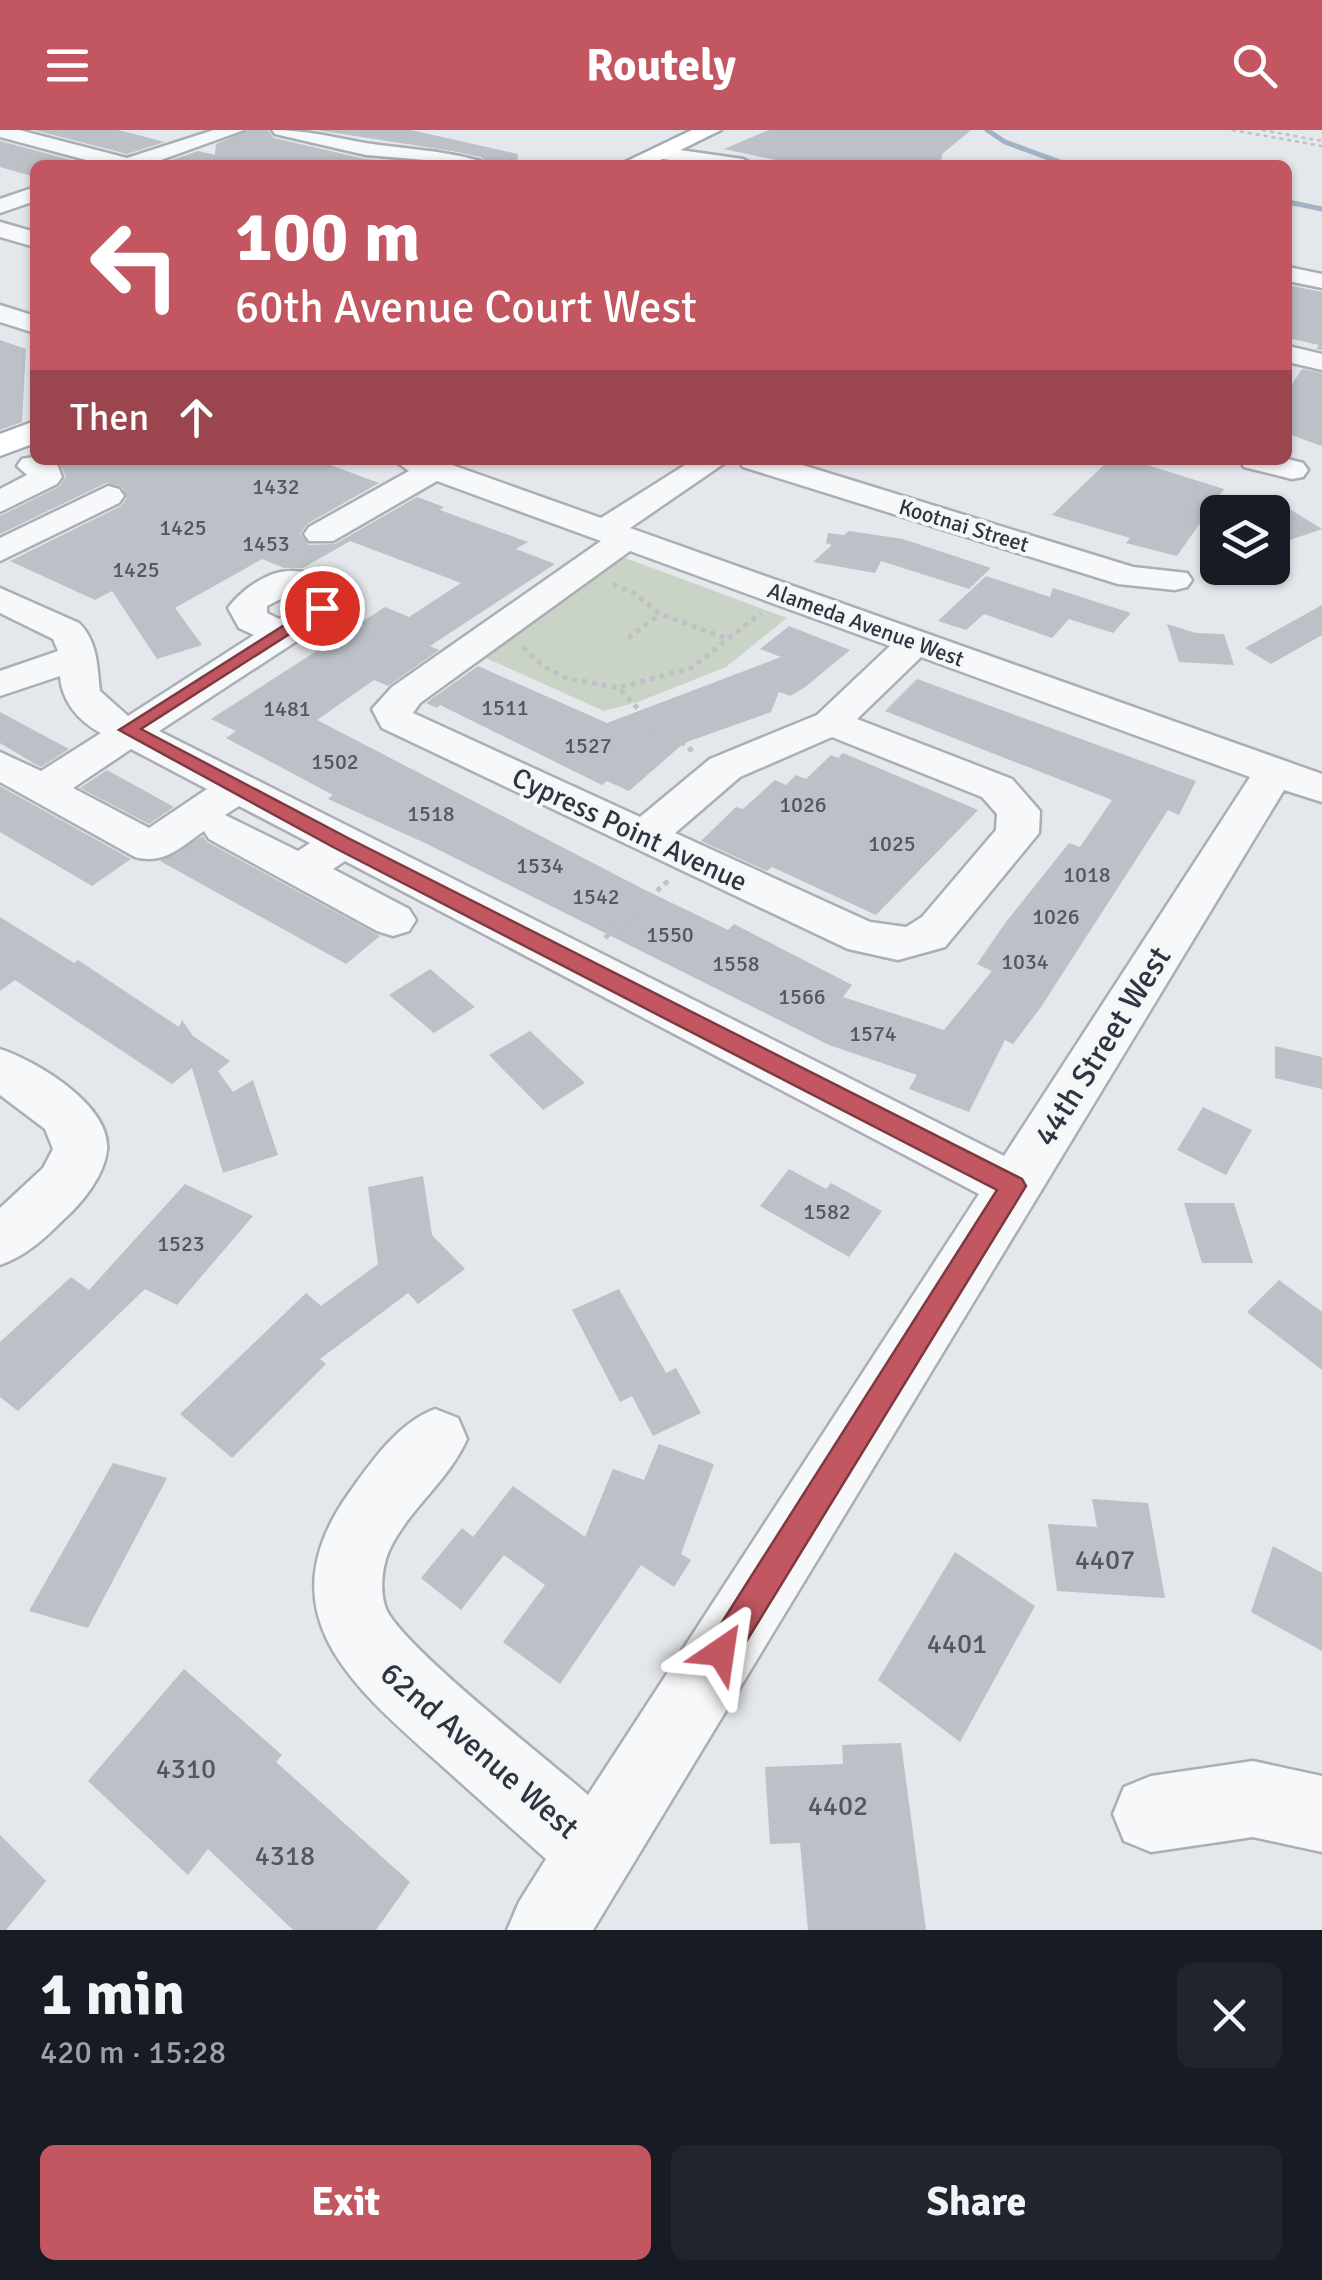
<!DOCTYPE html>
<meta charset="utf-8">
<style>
body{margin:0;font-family:Signika,sans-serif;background:#20242c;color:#f1f3f6;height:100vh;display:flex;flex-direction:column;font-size:38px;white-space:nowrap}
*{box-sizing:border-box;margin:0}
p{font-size:32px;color:#9ea1a6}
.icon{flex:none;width:55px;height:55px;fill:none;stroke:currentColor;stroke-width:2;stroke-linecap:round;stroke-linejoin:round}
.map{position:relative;height:1800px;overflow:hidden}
.details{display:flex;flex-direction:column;background:#171b24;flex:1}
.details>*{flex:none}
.guide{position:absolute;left:30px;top:30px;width:1262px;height:305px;border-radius:15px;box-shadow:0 2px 8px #0004;background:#c25762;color:#fff;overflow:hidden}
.tools{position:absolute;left:1200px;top:365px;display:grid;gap:20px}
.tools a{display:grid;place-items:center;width:90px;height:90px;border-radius:15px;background:#171b24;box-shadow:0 2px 8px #0004;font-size:50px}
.pin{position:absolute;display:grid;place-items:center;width:85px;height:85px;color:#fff;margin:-42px;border:5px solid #fff;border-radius:50%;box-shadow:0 2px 10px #0007}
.me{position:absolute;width:110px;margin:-55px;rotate:32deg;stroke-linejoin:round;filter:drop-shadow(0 0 8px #0008)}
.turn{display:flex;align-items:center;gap:35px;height:210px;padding:0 40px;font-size:45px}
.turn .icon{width:130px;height:130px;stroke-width:2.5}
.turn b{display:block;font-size:70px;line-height:85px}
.then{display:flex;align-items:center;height:95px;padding:0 40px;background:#0003;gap:20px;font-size:38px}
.round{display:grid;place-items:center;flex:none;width:105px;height:105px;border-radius:15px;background:#20242c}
.head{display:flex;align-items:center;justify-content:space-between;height:170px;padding:0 40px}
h1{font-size:60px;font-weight:700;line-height:75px}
.action{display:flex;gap:20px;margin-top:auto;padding:20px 40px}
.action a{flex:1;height:115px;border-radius:15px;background:#c25762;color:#fff;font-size:40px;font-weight:700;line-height:115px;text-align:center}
.action a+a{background:#20242c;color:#f1f3f6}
header{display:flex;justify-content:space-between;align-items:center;height:130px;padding:0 40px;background:#c25762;color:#fff;font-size:45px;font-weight:700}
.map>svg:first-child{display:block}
.green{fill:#c9d4c6}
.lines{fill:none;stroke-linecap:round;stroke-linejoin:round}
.stream{stroke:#a3b3c7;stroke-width:5}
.building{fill:#bcc0c7}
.minor-casing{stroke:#aaaeb5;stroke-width:5}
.major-casing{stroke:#a5abb5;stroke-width:5}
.path-far1{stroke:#bfc1c6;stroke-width:2.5;stroke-dasharray:4 4;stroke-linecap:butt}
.path{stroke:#bfc1c6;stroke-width:5;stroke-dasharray:5 5;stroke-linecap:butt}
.minor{fill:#f7f8f9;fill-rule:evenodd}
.major{fill:#fff;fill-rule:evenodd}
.route{fill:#c25762;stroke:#7e3940;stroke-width:2.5}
.labels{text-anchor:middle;stroke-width:8;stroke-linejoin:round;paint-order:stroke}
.number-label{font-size:22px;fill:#525763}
.far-street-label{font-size:22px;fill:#2e3442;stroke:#f4f6f8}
.street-label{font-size:28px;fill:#2e3442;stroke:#f4f6f8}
.near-number-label{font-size:28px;fill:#525763}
.near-street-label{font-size:32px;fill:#2e3442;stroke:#f4f6f8}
</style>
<header><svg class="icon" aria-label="menu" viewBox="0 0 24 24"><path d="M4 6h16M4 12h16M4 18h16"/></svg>Routely<svg class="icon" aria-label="search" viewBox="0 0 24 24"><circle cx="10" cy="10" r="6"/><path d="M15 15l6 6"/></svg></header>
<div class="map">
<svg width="1322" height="1800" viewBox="0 0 1322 1800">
<rect width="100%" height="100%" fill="#e4e7eb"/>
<path class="green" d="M 615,424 L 787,488 L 726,537 L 638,572 L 604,581 L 486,528 L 491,515 Z"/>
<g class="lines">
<path class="stream" d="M 987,0 L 1005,12 L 1068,35
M 1288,72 L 1322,79"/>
</g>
<path class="building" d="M 34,0 L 118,0 L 165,12 L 127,24 Z
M 248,0 L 268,0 L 274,8 L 365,29 L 440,35 L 158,35 L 198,21 L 215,25 L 216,14 Z
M 316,0 L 411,0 L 518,24 L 517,35 L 488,35 L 481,27 L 452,21 Z
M 769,0 L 971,0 L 942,24 L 941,35 L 799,35 L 724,19 Z
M 0,11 L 90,35 L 35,35 L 35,47 L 0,37 Z
M 1288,155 L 1322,162 L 1322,220 L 1316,219 L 1319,215 L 1288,208 Z
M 0,210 L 26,219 L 22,292 L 0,300 Z
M 1302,239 L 1322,243 L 1322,316 L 1288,304 L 1288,260 Z
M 57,330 L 317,330 L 379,353 L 307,394 L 300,404 L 309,415 L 335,414 L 417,367 L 444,377 L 440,380 L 528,412 L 516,419 L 555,434 L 430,516 L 439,520 L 388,556 L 374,550 L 317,590 L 645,760 L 728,800 L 734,794 L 852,855 L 843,867 L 944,900 L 992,841 L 977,834 L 1006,792 L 1069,713 L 1080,717 L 1112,670 L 885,581 L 917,549 L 1196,651 L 1179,685 L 1168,680 L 1041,877 L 1013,914 L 1005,910 L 969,982 L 909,959 L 917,945 L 829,915 L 427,714 L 328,669 L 333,665 L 226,608 L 236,601 L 211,589 L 385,477 L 409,487 L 461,453 L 350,411 L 303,438 L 284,438 L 262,429 L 175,478 L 202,515 L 157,529 L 112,461 L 95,470 L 10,431 L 121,376 L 127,368 L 122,357 L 106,353 L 0,404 L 0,386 L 60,356 L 66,346 Z
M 1109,330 L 1131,330 L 1224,359 L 1177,426 L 1126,413 L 1130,408 L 1052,385 Z
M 1291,380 L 1322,399 L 1272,416 L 1272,386 Z
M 849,401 L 903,409 L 991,438 L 969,459 L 881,431 L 875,443 L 813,432 L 832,415 L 826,413 L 828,403 L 844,405 Z
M 986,446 L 1050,467 L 1053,458 L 1131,483 L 1113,503 L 1069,489 L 1052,508 L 984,484 L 966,500 L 938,491 Z
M 1322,475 L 1322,505 L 1271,534 L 1245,518 Z
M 1167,494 L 1196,503 L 1224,504 L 1234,535 L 1179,532 Z
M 789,496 L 850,520 L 804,558 L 790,566 L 779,562 L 771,582 L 684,613 L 629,661 L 607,651 L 602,655 L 440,575 L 437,578 L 426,573 L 478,536 L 607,593 L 781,527 L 760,519 Z
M 0,582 L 69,619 L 41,637 L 35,634 L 0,613 Z
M 843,623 L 978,680 L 876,785 L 772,737 L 767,741 L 701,711 L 736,677 L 743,679 L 775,650 L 786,655 L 796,645 L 806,649 L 831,625 L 838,628 Z
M 107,640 L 174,677 L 149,694 L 80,658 Z
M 0,656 L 131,729 L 92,756 L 0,702 Z
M 203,706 L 207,712 L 380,806 L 346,834 L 160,731 Z
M 0,787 L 74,833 L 78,830 L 179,897 L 182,890 L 193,906 L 230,931 L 218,941 L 233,962 L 253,950 L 278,1025 L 223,1043 L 192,938 L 172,954 L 15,850 L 0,861 Z
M 430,839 L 475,877 L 434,903 L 389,865 Z
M 530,901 L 585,953 L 543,980 L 489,925 Z
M 1275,916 L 1322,927 L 1322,959 L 1275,948 Z
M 1203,977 L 1252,1000 L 1226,1045 L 1177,1020 Z
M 789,1039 L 826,1059 L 831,1053 L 882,1081 L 849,1127 L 760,1076 Z
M 423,1046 L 432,1105 L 465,1139 L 418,1174 L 408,1163 L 320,1229 L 326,1234 L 232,1328 L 180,1284 L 306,1163 L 321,1176 L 378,1134 L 368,1057 Z
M 185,1054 L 253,1086 L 177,1175 L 145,1159 L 18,1281 L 0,1267 L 0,1212 L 71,1147 L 89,1160 Z
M 1184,1073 L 1234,1073 L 1253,1133 L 1202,1133 Z
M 1279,1150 L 1322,1182 L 1322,1240 L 1247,1182 Z
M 619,1159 L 666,1243 L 676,1238 L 701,1283 L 653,1306 L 632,1266 L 620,1272 L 572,1180 Z
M 659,1314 L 714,1334 L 681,1424 L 691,1430 L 674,1457 L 641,1435 L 560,1554 L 503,1512 L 545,1455 L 504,1425 L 461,1480 L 421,1448 L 462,1398 L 473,1407 L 513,1356 L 585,1407 L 613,1339 L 644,1350 Z
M 113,1333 L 167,1348 L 88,1498 L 29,1481 Z
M 1092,1369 L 1148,1373 L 1165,1468 L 1057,1461 L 1048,1394 L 1097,1397 Z
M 1273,1416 L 1322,1443 L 1322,1521 L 1251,1482 Z
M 955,1422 L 1035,1476 L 960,1612 L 878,1550 Z
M 184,1539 L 282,1625 L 276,1632 L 410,1752 L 376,1800 L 293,1800 L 208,1719 L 188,1745 L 88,1651 Z
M 901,1613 L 926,1800 L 808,1800 L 800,1713 L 770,1714 L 765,1637 L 843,1634 L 842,1615 Z
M 0,1705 L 46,1751 L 6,1800 L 0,1800 Z"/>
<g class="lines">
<g class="minor-casing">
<path id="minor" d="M 0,0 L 19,0 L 127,28 L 214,0 L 244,0 L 147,35 L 105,35 L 0,7 Z
M 272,0 C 305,0 333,7 365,13 C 404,19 442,20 480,31 L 484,35 L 366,25 L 275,4 Z
M 659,17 L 743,29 L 754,35 L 699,35 L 652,27 L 649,23 Z
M 35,57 L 35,71 L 0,83 L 0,69 Z
M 0,92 L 35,102 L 35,117 L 0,107 Z
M 1288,137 L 1322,144 L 1322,158 L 1288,151 Z
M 0,175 L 35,186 L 35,203 L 0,192 Z
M 1288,216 L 1322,224 L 1322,240 L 1288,232 Z
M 33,327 L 57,334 L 62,347 L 57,354 L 0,382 L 0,359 L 27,345 L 17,336 L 22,329 Z
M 1288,329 L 1303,333 L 1308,340 L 1303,347 L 1292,349 L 1244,337 L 1240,330 Z
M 394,330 L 438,330 L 601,388 L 693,330 L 729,330 L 630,398 L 1322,644 L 1322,672 L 1284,660 L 593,1800 L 507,1800 L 519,1772 L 546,1729 C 508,1695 470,1661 432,1627 C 347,1551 266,1480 349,1363 C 372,1331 398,1293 435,1279 L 458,1288 L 467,1309 C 448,1352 407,1380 388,1423 C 382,1439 380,1460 385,1476 C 395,1511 552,1633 588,1665 L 979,1064 L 345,731 L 333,739 L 409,779 L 416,790 L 409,801 L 393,806 L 377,801 L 209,709 L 204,701 C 181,717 164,735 135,727 L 0,652 L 0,622 L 41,641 L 101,603 C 78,591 62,571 60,546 L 0,566 L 0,541 L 58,521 L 53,509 L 0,483 L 0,458 L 79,493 C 98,512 97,536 100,561 L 128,586 L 254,505 L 239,498 L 228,478 C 240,461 267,441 290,441 C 315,440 355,457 335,486 L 159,601 L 1004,1026 L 1250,647 L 921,527 L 857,589 L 1012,649 L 1040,681 L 1039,703 L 945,817 L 898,830 L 848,819 L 382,598 L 372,579 L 392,557 L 601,411 L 437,351 L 333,411 L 309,411 L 304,404 L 309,397 L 409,341 ZM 630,421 L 890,516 L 817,585 L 710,629 L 640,687 L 413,583 L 420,573 ZM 292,463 L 305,468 L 304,474 L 279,489 L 267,483 L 267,476 ZM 832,607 L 982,667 L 997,684 L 996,700 L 922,787 L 906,797 L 870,792 L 675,703 L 740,647 ZM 131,619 L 207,659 L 149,698 L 73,658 ZM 239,676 L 310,713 L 298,721 L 225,685 Z
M 739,330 L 786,330 L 1133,437 L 1187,443 L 1192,450 L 1187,457 L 1175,460 L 1118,454 L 743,337 Z
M 108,356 L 119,359 L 124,366 L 119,373 L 0,431 L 0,408 Z
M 0,919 C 36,931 111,975 107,1020 C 104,1047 81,1074 62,1091 C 43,1110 25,1126 0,1135 L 0,1078 L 43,1038 L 53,1019 L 45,999 L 0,965 Z
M 1253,1631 L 1322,1646 L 1322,1722 L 1253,1707 L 1151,1722 L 1124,1711 L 1113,1684 L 1124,1657 L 1151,1646 Z"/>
</g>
<g class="major-casing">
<path id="major" d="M 692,0 L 721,0 L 650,35 L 619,35 Z
M 35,291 L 35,313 L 0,326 L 0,304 Z"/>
</g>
<path class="path-far1" d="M 1232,0 L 1322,16
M 1262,0 L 1322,11"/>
<path class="path" d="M 613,454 L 632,462 L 660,484 L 728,509
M 628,508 L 660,484
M 523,517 L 543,536 L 566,548 L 619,558 L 648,590 L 689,617 L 694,625
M 621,557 L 691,538 L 761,483
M 605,808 L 670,749"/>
<use href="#minor" class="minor"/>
<use href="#major" class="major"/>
</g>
<path class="route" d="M 316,475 L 330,478 L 141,599 L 348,708 L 1022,1049 L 1026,1056 L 733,1533 L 721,1538 L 710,1533 L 705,1522 L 710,1511 L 997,1060 L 333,717 L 119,600 Z"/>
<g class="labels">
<g class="number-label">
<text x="276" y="364">1432</text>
<text x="183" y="405">1425</text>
<text x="266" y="421">1453</text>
<text x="136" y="447">1425</text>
<text x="505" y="585">1511</text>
<text x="287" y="586">1481</text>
<text x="588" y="623">1527</text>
<text x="335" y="639">1502</text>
<text x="803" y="682">1026</text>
<text x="431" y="691">1518</text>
<text x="892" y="721">1025</text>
<text x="540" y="743">1534</text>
<text x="1087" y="752">1018</text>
<text x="596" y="774">1542</text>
<text x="1056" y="794">1026</text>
<text x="670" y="812">1550</text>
<text x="1025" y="839">1034</text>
<text x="736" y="841">1558</text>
<text x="802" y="874">1566</text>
<text x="873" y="911">1574</text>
<text x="827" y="1089">1582</text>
<text x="181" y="1121">1523</text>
</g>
<g class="far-street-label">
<text transform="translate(964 395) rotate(17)" y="8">Kootnai Street</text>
<text transform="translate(866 494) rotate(20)" y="8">Alameda Avenue West</text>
</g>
<g class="street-label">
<text transform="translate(630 699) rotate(25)" y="10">Cypress Point Avenue</text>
</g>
<g class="near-number-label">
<text x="1105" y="1439">4407</text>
<text x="957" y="1523">4401</text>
<text x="186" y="1648">4310</text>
<text x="838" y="1685">4402</text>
<text x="285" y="1735">4318</text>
</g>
<g class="near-street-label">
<text transform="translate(1102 916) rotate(-58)" y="11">44th Street West</text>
<text transform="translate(480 1620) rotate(41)" y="11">62nd Avenue West</text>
</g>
</g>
</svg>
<div class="tools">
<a><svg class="icon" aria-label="layers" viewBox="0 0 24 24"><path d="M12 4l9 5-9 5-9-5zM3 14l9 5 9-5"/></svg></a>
</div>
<div class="pin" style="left:322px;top:478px;background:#d93025"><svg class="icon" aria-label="arrive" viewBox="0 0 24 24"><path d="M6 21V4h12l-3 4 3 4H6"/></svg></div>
<svg class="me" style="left:721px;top:1522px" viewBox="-20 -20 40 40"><path d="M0-17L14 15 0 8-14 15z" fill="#c25762" stroke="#fff" stroke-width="4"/></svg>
<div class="guide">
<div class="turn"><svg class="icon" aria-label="left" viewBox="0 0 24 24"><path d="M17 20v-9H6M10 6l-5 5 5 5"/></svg><div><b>100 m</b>60th Avenue Court West</div></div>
<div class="then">Then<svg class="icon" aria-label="ahead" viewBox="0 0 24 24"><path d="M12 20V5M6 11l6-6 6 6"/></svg></div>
</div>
</div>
<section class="details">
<div class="head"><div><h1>1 min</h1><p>420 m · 15:28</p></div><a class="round"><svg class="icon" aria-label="close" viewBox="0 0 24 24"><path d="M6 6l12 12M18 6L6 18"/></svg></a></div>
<div class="action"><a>Exit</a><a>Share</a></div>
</section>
